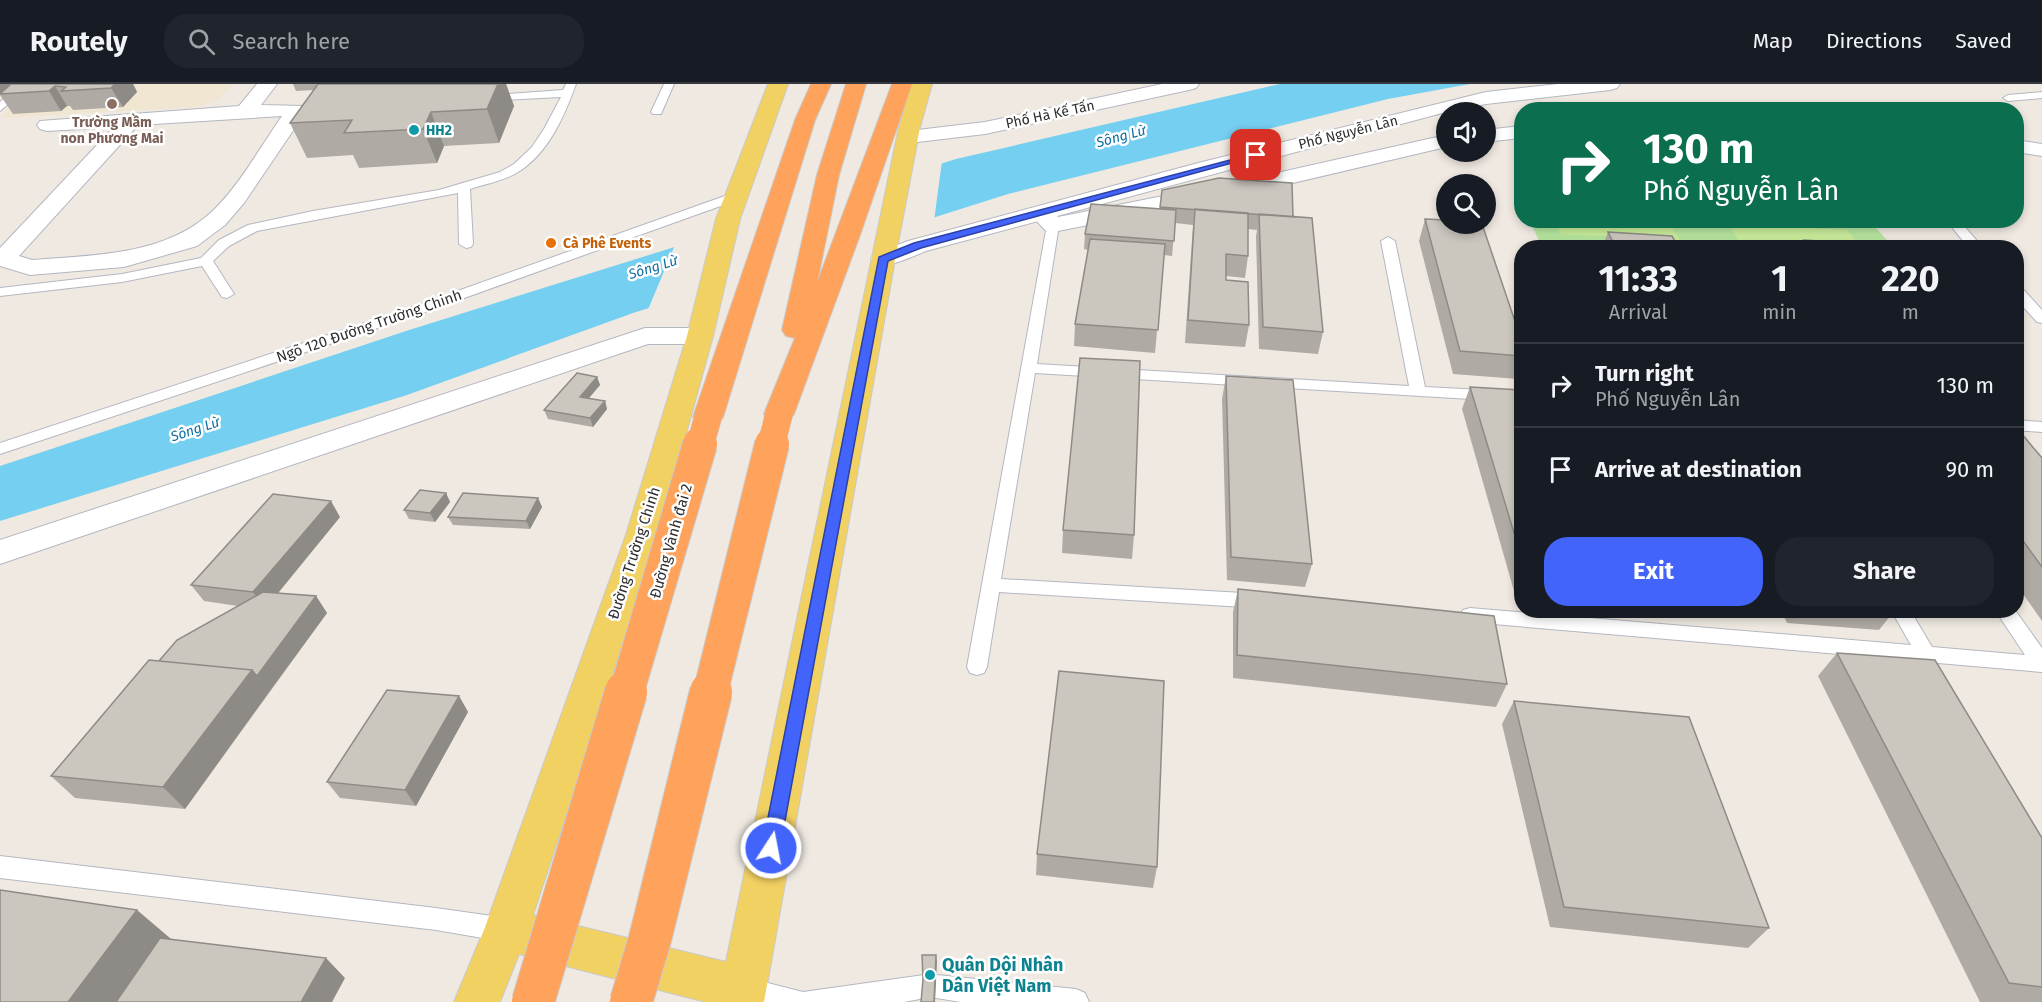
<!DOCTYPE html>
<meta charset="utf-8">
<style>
body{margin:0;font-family:"Fira Sans",sans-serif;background:#20242c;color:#f1f3f6;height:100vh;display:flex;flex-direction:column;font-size:22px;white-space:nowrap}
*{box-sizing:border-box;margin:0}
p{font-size:20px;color:#9ea1a6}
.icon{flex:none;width:33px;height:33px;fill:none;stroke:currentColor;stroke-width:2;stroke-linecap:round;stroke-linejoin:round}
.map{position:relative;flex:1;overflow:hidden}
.drawer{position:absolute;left:1514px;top:156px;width:510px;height:378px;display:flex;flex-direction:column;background:#171b24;border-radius:24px;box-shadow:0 3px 9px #0003}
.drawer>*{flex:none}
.guide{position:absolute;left:1514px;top:18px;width:510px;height:126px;border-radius:24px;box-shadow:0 3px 9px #0003;background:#0b6e4f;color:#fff;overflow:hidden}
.controls{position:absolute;left:1436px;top:18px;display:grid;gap:12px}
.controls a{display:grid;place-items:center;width:60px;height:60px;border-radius:50%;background:#171b24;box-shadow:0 3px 9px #0003;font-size:30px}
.pin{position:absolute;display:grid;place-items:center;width:51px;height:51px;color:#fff;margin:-26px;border-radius:12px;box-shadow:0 3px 9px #0006}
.me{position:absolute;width:66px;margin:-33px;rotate:11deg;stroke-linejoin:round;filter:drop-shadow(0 0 4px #0008)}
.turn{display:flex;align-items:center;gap:21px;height:126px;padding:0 30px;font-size:27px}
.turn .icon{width:78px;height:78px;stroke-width:2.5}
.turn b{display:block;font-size:42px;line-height:51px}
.eta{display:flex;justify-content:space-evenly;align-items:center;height:102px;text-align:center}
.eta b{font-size:36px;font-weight:700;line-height:42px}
.button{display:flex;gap:12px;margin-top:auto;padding:12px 30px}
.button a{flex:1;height:69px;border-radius:24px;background:#4264fb;color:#fff;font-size:24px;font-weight:700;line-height:69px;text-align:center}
.button a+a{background:#20242c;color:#f1f3f6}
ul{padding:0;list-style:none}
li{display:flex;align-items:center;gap:18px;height:84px;padding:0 30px;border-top:2px solid #363941}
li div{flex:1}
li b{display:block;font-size:22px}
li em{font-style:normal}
header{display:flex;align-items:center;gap:36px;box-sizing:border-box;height:84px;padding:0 30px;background:#171b24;border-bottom:2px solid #363941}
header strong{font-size:28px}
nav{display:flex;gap:33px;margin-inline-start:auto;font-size:21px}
.search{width:420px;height:54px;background:#20242c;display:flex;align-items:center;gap:15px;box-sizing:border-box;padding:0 21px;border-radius:24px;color:#9ea1a6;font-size:22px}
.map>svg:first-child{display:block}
.education{fill:#f0e6d1}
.green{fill:#b6e59e}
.pitch{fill:#c9ec9a}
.water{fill:#75cff0}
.pier{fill:#efe9e1}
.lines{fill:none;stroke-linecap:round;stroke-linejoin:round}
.lane-casing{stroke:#b4b7c1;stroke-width:2}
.street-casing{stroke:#b4b7c1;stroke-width:2}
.secondary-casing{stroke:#b4b7c1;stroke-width:2}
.primary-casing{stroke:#c9c9c9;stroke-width:2}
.highway-casing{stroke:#c9c9c9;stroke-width:2}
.lane{fill:#fff;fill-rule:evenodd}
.street{fill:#fff;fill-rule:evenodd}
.secondary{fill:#fff;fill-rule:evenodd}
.primary{fill:#f2d163;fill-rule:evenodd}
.highway{fill:#ffa35c;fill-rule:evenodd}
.highway-bridge-far2-casing{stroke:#c9c9c9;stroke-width:28;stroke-linecap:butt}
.highway-bridge-far1-casing{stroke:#c9c9c9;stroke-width:36;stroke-linecap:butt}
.highway-bridge-casing{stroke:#c9c9c9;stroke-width:44;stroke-linecap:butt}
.highway-bridge-far2{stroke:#ffa35c;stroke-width:27}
.highway-bridge-far1{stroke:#ffa35c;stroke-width:34}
.highway-bridge{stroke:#ffa35c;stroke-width:42}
.wall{fill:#afaba4}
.shaded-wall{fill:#8e8b86}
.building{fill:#cbc7bf;stroke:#8e8b86;stroke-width:1.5}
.route{fill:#4264fb;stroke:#2b41a3;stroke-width:1.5}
.education-dot{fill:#8d6e63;stroke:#fff;stroke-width:2}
.culture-dot{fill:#0f9aa8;stroke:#fff;stroke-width:2}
.food-dot{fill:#e8710a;stroke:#fff;stroke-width:2}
.labels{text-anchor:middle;stroke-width:5;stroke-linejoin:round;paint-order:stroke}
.far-street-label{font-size:14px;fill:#2e2e2e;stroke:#fff}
.far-education-label{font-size:14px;font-weight:bold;fill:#785e54;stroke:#fff}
.far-culture-label{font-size:14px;font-weight:bold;fill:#0d838f;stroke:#fff;text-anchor:start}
.far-water-label{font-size:14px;font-style:italic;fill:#0d6fa3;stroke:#fff}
.far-food-label{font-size:14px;font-weight:bold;fill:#c56008;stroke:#fff;text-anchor:start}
.street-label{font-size:15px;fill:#2e2e2e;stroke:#fff}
.near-culture-label{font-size:18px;font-weight:bold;fill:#0d838f;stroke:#fff;text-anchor:start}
</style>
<header>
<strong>Routely</strong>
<div class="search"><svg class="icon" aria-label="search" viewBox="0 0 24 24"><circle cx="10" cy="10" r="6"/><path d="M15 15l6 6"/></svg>Search here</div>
<nav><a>Map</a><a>Directions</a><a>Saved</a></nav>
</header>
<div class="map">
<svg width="2042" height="918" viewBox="0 0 2042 918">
<rect width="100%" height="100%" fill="#efe9e1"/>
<path class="education" d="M 39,0 L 232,0 L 218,16 L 198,23 L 0,34 Z"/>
<path class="green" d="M 1530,137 L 1870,137 L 1893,163 L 1627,164 L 1540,159 Z"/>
<path class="pitch" d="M 1554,137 L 1668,137 L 1680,156 L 1561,150 Z
M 1728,140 L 1847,146 L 1861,163 L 1743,163 Z"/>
<path class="water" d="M 1280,0 L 1470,0 L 1388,15 L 1008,110 L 633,229 L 407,311 L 0,437 L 0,382 L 406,247 L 956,75 Z"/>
<path class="pier" d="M 942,77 L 934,137 L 647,228 L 675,161 Z"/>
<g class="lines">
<g class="lane-casing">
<path id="lane" d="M 21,0 L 32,0 L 0,27 L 0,18 Z
M 566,0 L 576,0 C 565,31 548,70 518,88 C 504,97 486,100 470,105 L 473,160 L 471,163 L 466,164 L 459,160 L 458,109 L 257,147 L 229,162 L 213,177 L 234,210 L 227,214 L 222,213 L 202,182 L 122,198 L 0,212 L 0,204 L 122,190 L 201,174 L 219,156 L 248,141 L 313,127 L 439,106 L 500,88 L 514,80 L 532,63 L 544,45 L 561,13 L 486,17 L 482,16 L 482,12 L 563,6 Z
M 664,0 L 674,0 L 661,30 L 653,30 L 651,28 Z
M 2042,8 L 2042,14 L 2008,17 L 2003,14 L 2008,11 Z
M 736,108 L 740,109 L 742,112 L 740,115 L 417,231 L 0,370 L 0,359 L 407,225 Z
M 1946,136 L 1959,136 L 1983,164 L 1969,164 Z
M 1053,137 L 1059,141 L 1037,280 L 1409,302 L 1381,157 L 1388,153 L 1395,157 L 1425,303 L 1521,308 L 1521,318 L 1035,289 L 1001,495 L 1260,510 L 1267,512 L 1269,517 L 1267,522 L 1260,524 L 999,508 L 987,583 L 984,589 L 977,591 L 970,589 L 967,583 L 1047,141 Z
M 2016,202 L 2021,203 L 2042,226 L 2042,239 L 2037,238 L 2016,215 Z
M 2016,336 L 2042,338 L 2042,348 L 2016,346 Z
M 1470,524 L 1911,561 L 1891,526 L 1910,526 L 1932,563 L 2025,571 L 1995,526 L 2015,526 L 2042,564 L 2042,588 L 1938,579 L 1930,584 L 1923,581 L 1920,577 L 1470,538 L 1463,536 L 1460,531 L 1463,526 Z
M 0,772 L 436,824 L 506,834 L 515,838 L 518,846 L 515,854 L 506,858 L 436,846 L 0,794 Z
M 924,891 L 930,893 L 937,891 L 1076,905 L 1085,909 L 1089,918 L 961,918 L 930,913 L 904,918 L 746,918 L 735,914 L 731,905 L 735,896 L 744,893 L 803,908 Z"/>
</g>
<g class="street-casing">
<path id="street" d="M 257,0 L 277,0 L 261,21 L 304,22 L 307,26 L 244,119 L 225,141 L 197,162 L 124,183 L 30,191 L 0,182 L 0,164 L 114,43 L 47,47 L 40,45 L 37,41 L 40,37 L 239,22 ZM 282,32 C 261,62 235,109 207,132 C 159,172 92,171 32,176 L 19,172 L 138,41 Z
M 1521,42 L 1521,54 L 1485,58 L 1485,46 Z
M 1446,51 L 1446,63 L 1263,106 L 1053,148 L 1045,146 L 1029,129 L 1033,124 C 1045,121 1050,124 1058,133 L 1263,92 Z
M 2016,56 L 2042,60 L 2042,72 L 2016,68 Z
M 645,244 L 700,244 L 710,246 L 713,252 L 710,258 L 700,260 L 648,260 L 0,480 L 0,456 Z"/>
</g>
<g class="secondary-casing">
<path id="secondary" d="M 1162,0 L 1199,0 L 1196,4 L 1189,6 L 985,50 L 909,59 L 902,57 L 898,53 L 902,49 L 909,47 L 985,38 Z
M 1558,0 L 1620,0 L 1617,4 L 1610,6 L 1486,20 L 1446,28 L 926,167 C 910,173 891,184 874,180 L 871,175 L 874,170 L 908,157 L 1202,78 L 1486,8 Z"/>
</g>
<g class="primary-casing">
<path id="primary" d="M 768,0 L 788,0 L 740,135 L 713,252 L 658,451 L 533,831 L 726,878 L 899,43 L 912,0 L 932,0 L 920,43 L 895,175 L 764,918 L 706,918 L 519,870 L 500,918 L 454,918 L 484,846 L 626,451 L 687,252 L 716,135 Z"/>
</g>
<g class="highway-casing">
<path id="highway" d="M 811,0 L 831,0 L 815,36 L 723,333 L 718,340 L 708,342 L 698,340 L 693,333 L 795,36 Z
M 846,0 L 866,0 L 839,91 L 817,199 L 892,0 L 912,0 L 860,151 L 794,330 L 789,336 L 779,339 L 769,336 L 764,330 L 795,254 L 786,252 L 782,246 L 817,91 Z"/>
</g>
<use href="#lane" class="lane"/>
<use href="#street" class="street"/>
<use href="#secondary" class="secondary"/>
<use href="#primary" class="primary"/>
<use href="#highway" class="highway"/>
<g class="highway-bridge-far2-casing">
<path id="highway-bridge-far2" d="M 700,362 L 708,333
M 771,362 L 779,330"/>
</g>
<g class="highway-bridge-far1-casing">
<path id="highway-bridge-far1" d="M 626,610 L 700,360
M 710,610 L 772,360"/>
</g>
<g class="highway-bridge-casing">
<path id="highway-bridge" d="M 533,918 L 626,608
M 631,918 L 650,855 L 711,608"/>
</g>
<use href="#highway-bridge-far2" class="highway-bridge-far2"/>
<use href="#highway-bridge-far1" class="highway-bridge-far1"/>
<use href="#highway-bridge" class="highway-bridge"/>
</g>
<path class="wall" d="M 0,0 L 133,0 L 137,8 L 123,23 L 73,26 L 70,22 L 67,22 L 61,27 L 13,30 L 0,11 Z
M 293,0 L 506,0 L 514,22 L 499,59 L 444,62 L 437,79 L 359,84 L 353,71 L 307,74 L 290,39 L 314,6 L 296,7 Z
M 1162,106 L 1293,133 L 1323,248 L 1318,270 L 1259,265 L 1256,152 L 1257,146 L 1248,145 L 1248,172 L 1245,194 L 1226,192 L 1226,196 L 1249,241 L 1245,263 L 1185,259 L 1193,141 L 1175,139 L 1172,172 L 1164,171 L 1155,269 L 1074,262 L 1075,240 L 1088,166 L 1084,165 L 1085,150 L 1160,125 Z
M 1425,135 L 1521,255 L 1521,286 L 1518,295 L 1453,290 L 1419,157 Z
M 1608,148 L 1679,164 L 1602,164 Z
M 1804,156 L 1866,164 L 1800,164 Z
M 1226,292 L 1312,480 L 1305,503 L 1227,496 L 1222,315 Z
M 597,293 L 600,301 L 589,314 L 605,317 L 607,325 L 593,343 L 548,335 L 544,326 Z
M 1470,303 L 1521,306 L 1521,514 L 1516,514 L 1462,325 Z
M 2016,343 L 2042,374 L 2042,537 L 2016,500 Z
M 446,409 L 450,418 L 435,438 L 409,435 L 404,426 Z
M 538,414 L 542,423 L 530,445 L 453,441 L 448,433 Z
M 340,433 L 278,509 L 316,512 L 327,529 L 185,725 L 75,714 L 51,692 L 159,577 L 238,522 L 204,517 L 191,501 Z
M 1063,446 L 1134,451 L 1132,475 L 1062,469 Z
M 1238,505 L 1507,600 L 1496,623 L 1233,594 L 1233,528 Z
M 1781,526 L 1895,526 L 1879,546 L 1787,539 Z
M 1837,569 L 2042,754 L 2042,918 L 1980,918 L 1818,592 Z
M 459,612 L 468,628 L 416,722 L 340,714 L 327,698 Z
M 1514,617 L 1769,844 L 1748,864 L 1550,843 L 1502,640 Z
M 1037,770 L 1157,783 L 1153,804 L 1036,791 Z"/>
<path class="shaded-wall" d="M 0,0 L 13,0 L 0,10 Z
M 115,0 L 133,0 L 137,8 L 123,23 L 111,4 Z
M 498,0 L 506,0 L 514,22 L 499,59 L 487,25 Z
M 55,2 L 67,22 L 61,27 L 49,7 Z
M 431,28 L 444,62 L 437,79 L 423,45 Z
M 597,293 L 600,301 L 583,321 L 580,313 Z
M 605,317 L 607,325 L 593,343 L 590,334 Z
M 446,409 L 450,418 L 435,438 L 430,429 Z
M 538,414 L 542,423 L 530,445 L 526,437 Z
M 331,417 L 340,433 L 265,525 L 253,508 Z
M 316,512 L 327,529 L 269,608 L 257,592 Z
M 252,586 L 269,608 L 185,725 L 163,703 Z
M 459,612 L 468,628 L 416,722 L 405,706 Z
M 137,826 L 177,860 L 137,918 L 68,918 Z
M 936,871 L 937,878 L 935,918 L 934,918 Z
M 326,874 L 345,894 L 332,918 L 301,918 Z"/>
<path class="building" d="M 11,0 L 115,0 L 111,4 L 61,7 L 66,3 L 55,2 L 49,7 L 0,10 Z
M 318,0 L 498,0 L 487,25 L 431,28 L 423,45 L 344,49 L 352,36 L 290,39 Z
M 1219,94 L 1292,99 L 1293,133 L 1160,123 L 1162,106 Z
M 1091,120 L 1176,126 L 1174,157 L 1085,150 Z
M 1195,125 L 1248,129 L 1248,172 L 1226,170 L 1226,196 L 1248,198 L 1249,241 L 1188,236 Z
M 1259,130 L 1312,134 L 1323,248 L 1263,243 Z
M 1425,135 L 1446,136 L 1446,140 L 1482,140 L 1521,255 L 1521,272 L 1460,267 Z
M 1608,148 L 1672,152 L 1679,164 L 1616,164 Z
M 1090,155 L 1165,160 L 1158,246 L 1075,240 Z
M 1804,156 L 1863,160 L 1866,164 L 1809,164 Z
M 1080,274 L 1140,277 L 1134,451 L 1063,446 Z
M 577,289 L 597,293 L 580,313 L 605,317 L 590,334 L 544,326 Z
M 1226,292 L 1293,296 L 1312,480 L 1231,473 Z
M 1470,303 L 1521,306 L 1521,472 Z
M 2016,343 L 2042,374 L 2042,483 L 2016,447 Z
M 420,406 L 446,409 L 430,429 L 404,426 Z
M 463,409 L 538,414 L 526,437 L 448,433 Z
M 273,410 L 331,417 L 253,508 L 191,501 Z
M 1238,505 L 1494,532 L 1507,600 L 1237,571 Z
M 263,508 L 316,512 L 257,592 L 252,586 L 159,577 L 177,556 Z
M 1837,569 L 1935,576 L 2042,754 L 2042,903 L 2009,899 Z
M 149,576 L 252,586 L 163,703 L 51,692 Z
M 1059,587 L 1164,597 L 1157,783 L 1037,770 Z
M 387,606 L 459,612 L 405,706 L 327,698 Z
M 1514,617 L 1689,633 L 1769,844 L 1564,823 Z
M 0,806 L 137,826 L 68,918 L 0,918 Z
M 160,854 L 326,874 L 301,918 L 116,918 Z
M 922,871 L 936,871 L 934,918 L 921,918 L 923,895 Z"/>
<path class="route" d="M 1253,70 L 1261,71 L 921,164 L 888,177 L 780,764 L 777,769 L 771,771 L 765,769 L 762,764 L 879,173 L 914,159 Z"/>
<circle class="education-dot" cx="112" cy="20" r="6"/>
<g class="culture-dot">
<circle cx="414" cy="46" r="6"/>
<circle cx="930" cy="891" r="6"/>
</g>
<circle class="food-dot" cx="551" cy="159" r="6"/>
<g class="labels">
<g class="far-street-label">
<text transform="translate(1050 30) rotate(-12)" y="5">Phố Hà Kế Tấn</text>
<text transform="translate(1348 48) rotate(-14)" y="5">Phố Nguyễn Lân</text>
</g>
<g class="far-education-label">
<text x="112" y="43">Trường Mầm<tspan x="112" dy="16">non Phương Mai</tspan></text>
</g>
<g class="far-culture-label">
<text x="426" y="51">HH2</text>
</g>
<g class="far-water-label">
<text transform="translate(1121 52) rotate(-15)" y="5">Sông Lừ</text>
<text transform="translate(653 183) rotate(-17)" y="5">Sông Lừ</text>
<text transform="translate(195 345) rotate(-18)" y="5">Sông Lừ</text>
</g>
<g class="far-food-label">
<text x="563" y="164">Cà Phê Events</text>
</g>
<g class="street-label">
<text transform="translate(369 242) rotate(-19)" y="5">Ngõ 120 Đường Trường Chinh</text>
<text transform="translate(671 457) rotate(-74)" y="5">Đường Vành đai 2</text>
<text transform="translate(634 469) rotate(-72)" y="5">Đường Trường Chinh</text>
</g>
<g class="near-culture-label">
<text x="942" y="887">Quân Dội Nhân<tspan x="942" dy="21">Dân Việt Nam</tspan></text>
</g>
</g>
</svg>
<div class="controls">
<a><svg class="icon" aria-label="sound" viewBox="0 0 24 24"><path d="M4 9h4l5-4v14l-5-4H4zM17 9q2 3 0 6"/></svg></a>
<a><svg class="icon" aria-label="search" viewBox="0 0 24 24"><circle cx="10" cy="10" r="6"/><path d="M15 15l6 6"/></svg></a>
</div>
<div class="pin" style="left:1256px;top:71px;background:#d93025"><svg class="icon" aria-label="arrive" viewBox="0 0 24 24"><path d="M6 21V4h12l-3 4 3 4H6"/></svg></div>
<svg class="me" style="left:771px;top:764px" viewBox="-20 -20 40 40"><circle r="17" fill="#4264fb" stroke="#fff" stroke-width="3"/><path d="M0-11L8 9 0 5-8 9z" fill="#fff"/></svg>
<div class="guide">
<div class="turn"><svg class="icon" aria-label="right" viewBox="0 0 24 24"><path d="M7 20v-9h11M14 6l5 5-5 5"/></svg><div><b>130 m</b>Phố Nguyễn Lân</div></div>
</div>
<section class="drawer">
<div class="eta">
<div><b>11:33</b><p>Arrival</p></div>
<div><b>1</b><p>min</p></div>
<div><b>220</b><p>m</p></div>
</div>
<ul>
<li><svg class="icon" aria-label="right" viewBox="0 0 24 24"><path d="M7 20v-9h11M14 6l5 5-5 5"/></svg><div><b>Turn right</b><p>Phố Nguyễn Lân</p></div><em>130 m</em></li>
<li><svg class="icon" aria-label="arrive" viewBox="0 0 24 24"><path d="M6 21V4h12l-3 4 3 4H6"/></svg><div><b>Arrive at destination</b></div><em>90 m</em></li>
</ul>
<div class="button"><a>Exit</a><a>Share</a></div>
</section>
</div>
